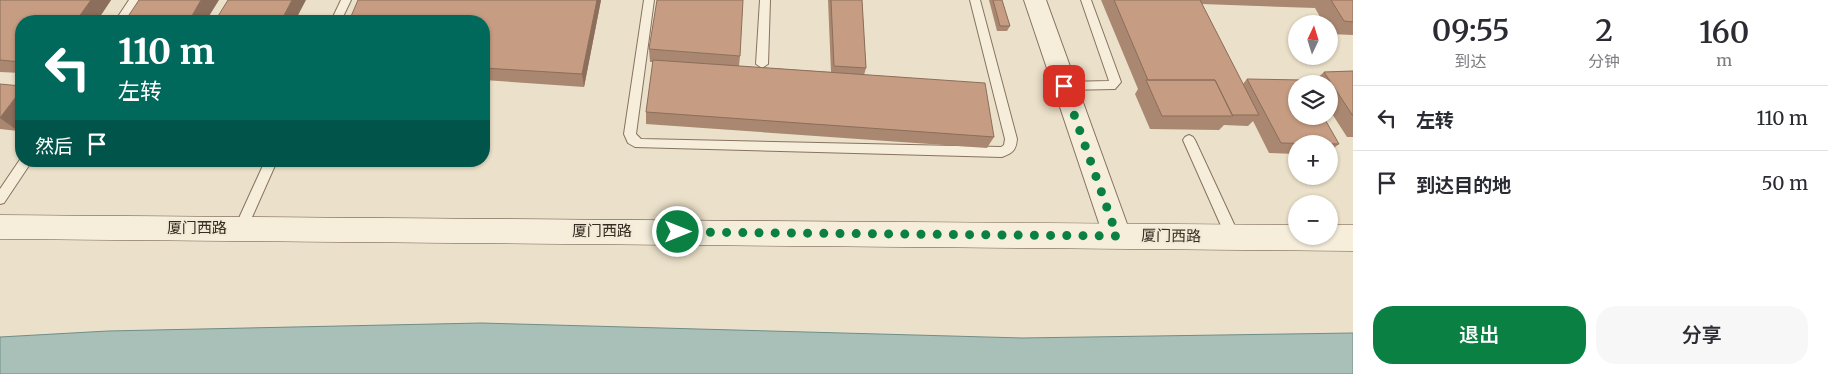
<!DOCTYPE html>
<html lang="zh">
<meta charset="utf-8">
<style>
body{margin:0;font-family:Merriweather,"Noto Sans SC",serif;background:#f7f7f7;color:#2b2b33;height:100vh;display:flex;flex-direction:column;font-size:19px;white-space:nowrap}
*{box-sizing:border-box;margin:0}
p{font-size:16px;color:#7c7c81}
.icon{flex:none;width:28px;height:28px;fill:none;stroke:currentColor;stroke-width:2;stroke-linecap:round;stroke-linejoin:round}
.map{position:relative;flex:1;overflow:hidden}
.side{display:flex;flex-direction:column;background:#fff;width:475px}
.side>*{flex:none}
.guide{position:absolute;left:15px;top:15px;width:475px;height:152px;border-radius:20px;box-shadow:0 1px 4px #0004;background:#00695c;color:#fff;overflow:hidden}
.needle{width:32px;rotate:4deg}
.tools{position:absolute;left:1288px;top:15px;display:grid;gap:10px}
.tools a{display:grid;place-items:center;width:50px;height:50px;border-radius:50%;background:#fff;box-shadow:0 1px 4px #0004;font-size:25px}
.pin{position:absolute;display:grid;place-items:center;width:42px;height:42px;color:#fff;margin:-21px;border-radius:10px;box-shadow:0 2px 8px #0006}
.me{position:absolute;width:55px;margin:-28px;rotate:90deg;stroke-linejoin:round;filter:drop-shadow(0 0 4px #0008)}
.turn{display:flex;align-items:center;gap:18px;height:105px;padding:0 20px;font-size:22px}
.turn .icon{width:65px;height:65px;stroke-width:2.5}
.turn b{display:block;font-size:35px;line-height:42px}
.then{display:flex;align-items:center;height:48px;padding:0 20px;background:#0003;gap:10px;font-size:19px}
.eta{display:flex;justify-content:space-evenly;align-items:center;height:85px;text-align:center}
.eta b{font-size:30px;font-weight:600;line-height:35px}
.cta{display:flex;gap:10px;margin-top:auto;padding:10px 20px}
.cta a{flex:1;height:58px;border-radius:20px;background:#0b8043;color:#fff;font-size:20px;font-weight:600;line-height:58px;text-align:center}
.cta a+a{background:#f7f7f7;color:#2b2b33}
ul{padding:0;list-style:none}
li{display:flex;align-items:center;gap:15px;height:65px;padding:0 20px;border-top:1px solid #e1e1e2}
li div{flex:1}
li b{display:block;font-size:19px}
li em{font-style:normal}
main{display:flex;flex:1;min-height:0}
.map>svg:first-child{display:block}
.water{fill:#a9c0b9;stroke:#708d86}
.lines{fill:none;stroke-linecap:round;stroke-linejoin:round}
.lane-casing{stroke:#86735f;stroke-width:2}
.street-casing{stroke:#86735f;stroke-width:2}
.secondary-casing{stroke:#685442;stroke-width:1}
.lane{fill:#f6eedb;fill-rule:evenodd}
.street{fill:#f6eedb;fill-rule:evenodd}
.secondary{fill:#f6eedb;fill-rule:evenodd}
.wall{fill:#aa8770}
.shaded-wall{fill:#8b6e5b}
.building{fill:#c69d82;stroke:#8b6e5b}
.route{stroke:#0b8043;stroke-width:9;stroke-dasharray:0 16.2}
.labels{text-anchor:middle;stroke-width:4.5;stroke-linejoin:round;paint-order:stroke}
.street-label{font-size:15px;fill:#372c21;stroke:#f3ebd8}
</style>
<main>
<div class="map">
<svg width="1353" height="374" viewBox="0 0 1353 374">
<rect width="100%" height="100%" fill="#ebe0c9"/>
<path class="water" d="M 481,323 L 1022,338 L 1353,333 L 1353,374 L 0,374 L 0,337 L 108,331 Z"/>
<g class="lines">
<g class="lane-casing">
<path id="lane" d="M 129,0 L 140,0 L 126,21 L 115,21 Z
M 341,0 L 351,0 L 341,21 L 331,21 Z
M 644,0 L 654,0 L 636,134 L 641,139 L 1001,147 L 1004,145 L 1005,139 L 970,0 L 980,0 L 1017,139 C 1016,150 1013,153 1002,157 L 635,147 L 628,143 L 624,134 Z
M 760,0 L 770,0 L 768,64 L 762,68 L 756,64 Z
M 1081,0 L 1091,0 L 1121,82 L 1115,89 L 1064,90 L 1058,86 L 1064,82 L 1109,81 Z
M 1189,135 L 1193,137 L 1195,140 L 1240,237 L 1238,241 L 1233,243 L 1228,241 L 1226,237 L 1183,140 L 1185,137 Z
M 21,158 L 21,161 L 32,161 L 4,203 L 0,204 L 0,189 Z
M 265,161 L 277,161 L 245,233 L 240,235 L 235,233 L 234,229 Z"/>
</g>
<g class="street-casing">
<path id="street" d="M 1024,0 L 1046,0 L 1131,235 L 1127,244 L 1117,247 L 1107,244 L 1103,235 Z"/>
</g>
<g class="secondary-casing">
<path id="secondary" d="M 0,215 L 1296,225 L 1296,236 L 1329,236 L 1329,225 L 1353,225 L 1353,251 L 0,239 Z"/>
</g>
<use href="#lane" class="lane"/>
<use href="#street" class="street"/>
<use href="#secondary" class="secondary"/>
</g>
<path class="wall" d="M 0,0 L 111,0 L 97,21 L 21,21 L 21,73 L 0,72 Z
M 601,0 L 584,87 L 484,80 L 484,21 Z
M 828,0 L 862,0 L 866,68 L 864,75 L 994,137 L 987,148 L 646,124 L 646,112 L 653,62 L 650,62 L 649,49 L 740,56 L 739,66 L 831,72 Z
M 989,0 L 1002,0 L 1010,26 L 1007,31 L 997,31 Z
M 1101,0 L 1353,0 L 1353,35 L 1330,34 L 1329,31 L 1329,24 L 1324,24 L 1315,8 L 1202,4 L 1243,84 L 1247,79 L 1339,144 L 1329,152 L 1329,144 L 1296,144 L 1296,154 L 1269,153 L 1253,121 L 1248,126 L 1224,125 L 1219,130 L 1150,129 L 1135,94 L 1138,89 Z
M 1353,71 L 1353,137 L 1347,137 L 1329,109 L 1329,84 L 1313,84 L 1312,83 L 1324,72 Z
M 0,84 L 18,131 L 0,129 Z"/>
<path class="shaded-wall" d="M 91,0 L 111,0 L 97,21 L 76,21 Z
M 201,0 L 219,0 L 206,21 L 189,21 Z
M 292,0 L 306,0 L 295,21 L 281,21 Z
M 597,0 L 601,0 L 584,87 L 582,74 Z
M 21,90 L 21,126 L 18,131 L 0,118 Z"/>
<path class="building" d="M 0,0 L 91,0 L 76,21 L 21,21 L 21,62 L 0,60 Z
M 139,0 L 201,0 L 189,21 L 125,21 Z
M 228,0 L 292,0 L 281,21 L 215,21 Z
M 358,0 L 597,0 L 582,74 L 484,68 L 484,21 L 349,21 Z
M 657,0 L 743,0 L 740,56 L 649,49 Z
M 831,0 L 862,0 L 866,68 L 834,66 Z
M 993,0 L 1002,0 L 1010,26 L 1000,26 Z
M 1114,0 L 1200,0 L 1259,115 L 1232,115 L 1215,80 L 1148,80 Z
M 1331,0 L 1353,0 L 1353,22 L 1344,21 Z
M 653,60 L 985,83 L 994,137 L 646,112 Z
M 1353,71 L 1353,116 L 1324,72 Z
M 1247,79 L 1302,80 L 1305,84 L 1296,84 L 1296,116 L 1323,116 L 1339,144 L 1281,143 Z
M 1146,80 L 1215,80 L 1233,116 L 1162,116 Z
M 0,84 L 21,86 L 21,90 L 0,118 Z"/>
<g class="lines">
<path class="route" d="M 678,232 L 1117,236 L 1064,86"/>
</g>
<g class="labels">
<g class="street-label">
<text x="197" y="233">厦门西路</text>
<text x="602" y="236">厦门西路</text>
<text transform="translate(1171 236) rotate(1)" y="5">厦门西路</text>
</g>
</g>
</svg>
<div class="tools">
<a><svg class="needle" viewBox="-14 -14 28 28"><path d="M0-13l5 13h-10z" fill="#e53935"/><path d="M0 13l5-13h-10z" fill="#7c7c81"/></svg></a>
<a><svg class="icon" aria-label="layers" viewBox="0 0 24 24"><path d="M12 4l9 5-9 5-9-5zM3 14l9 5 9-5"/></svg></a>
<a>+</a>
<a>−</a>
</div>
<div class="pin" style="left:1064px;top:86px;background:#d93025"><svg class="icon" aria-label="arrive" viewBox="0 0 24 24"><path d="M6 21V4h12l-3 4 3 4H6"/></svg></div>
<svg class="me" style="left:678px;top:232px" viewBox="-20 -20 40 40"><circle r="17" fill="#0b8043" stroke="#fff" stroke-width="3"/><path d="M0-11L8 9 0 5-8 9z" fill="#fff"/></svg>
<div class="guide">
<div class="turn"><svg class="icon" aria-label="left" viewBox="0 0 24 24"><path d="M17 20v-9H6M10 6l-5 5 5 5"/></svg><div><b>110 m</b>左转</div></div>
<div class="then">然后<svg class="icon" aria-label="arrive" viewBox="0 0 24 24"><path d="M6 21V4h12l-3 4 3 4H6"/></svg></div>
</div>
</div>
<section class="side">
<div class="eta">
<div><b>09:55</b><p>到达</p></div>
<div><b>2</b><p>分钟</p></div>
<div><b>160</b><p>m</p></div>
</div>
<ul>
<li><svg class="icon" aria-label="left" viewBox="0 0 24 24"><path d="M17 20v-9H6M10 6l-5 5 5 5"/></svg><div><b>左转</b></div><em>110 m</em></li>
<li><svg class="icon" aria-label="arrive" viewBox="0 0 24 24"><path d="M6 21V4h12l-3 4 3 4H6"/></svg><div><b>到达目的地</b></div><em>50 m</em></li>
</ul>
<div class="cta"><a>退出</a><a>分享</a></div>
</section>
</main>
